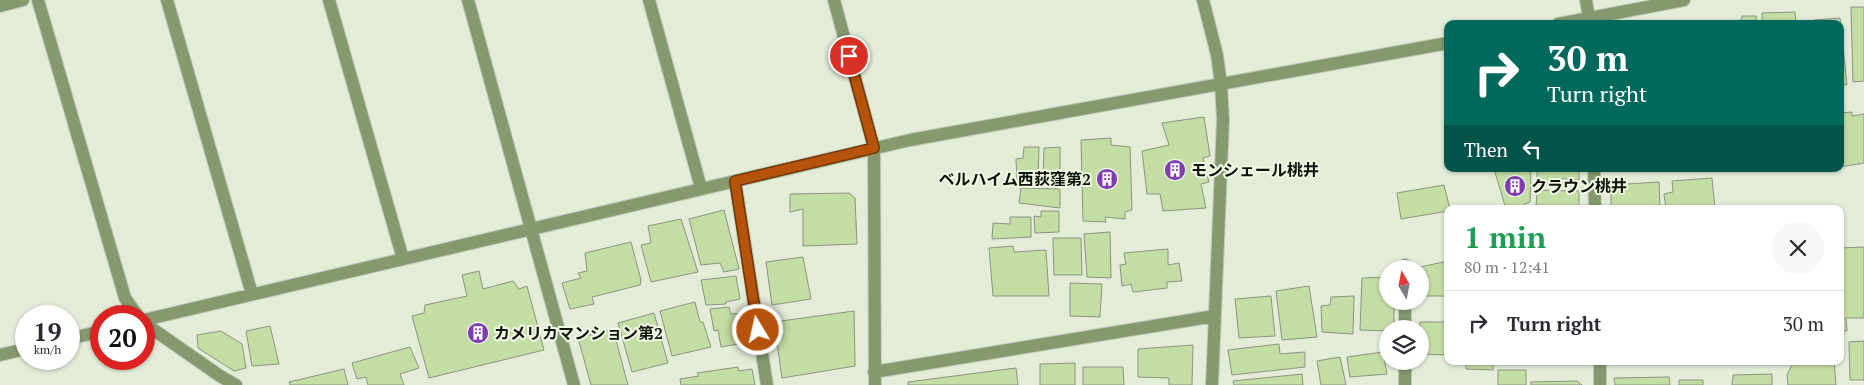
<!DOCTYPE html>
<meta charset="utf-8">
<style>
body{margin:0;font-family:"PT Serif","Noto Sans JP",serif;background:#f7f7f7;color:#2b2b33;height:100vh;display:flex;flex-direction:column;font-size:19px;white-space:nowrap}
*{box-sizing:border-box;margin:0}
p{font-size:16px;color:#7c7c81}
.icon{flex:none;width:28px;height:28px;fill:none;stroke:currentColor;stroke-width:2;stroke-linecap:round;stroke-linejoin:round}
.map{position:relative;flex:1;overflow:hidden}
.side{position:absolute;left:1444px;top:205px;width:400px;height:160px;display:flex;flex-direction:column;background:#fff;border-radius:10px;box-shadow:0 1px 4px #0004}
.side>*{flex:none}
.banner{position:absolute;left:1444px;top:20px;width:400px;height:152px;border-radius:10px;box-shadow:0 1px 4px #0004;background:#00695c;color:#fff;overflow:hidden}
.needle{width:32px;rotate:350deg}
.fabs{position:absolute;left:1379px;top:260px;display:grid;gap:10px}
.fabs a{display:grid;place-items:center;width:50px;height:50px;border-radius:50%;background:#fff;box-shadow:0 1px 4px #0004;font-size:25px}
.speed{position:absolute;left:15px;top:305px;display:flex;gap:10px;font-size:25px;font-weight:700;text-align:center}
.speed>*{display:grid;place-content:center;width:65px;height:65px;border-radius:50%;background:#fff;box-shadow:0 1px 4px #0004;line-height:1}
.speed small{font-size:12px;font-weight:400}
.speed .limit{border:8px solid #d22;background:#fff;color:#111}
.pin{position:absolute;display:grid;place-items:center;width:42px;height:42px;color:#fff;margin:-21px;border:2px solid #fff;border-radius:50%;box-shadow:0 1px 5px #0007}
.me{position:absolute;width:55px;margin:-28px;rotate:351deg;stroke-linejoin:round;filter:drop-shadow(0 0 4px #0008)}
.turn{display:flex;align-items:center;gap:18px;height:105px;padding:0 20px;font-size:22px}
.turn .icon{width:65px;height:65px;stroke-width:2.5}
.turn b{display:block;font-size:35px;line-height:42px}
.then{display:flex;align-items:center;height:48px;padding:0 20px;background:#0003;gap:10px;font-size:19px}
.round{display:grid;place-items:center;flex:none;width:52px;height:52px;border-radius:26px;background:#f7f7f7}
.summary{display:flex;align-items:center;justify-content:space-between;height:85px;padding:0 20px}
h1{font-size:30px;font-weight:700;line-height:38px;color:#1e9e55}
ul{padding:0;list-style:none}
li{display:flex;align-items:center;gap:15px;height:65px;padding:0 20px;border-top:1px solid #e1e1e2}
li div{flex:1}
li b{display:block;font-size:19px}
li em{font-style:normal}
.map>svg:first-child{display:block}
.building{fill:#c3dda4;stroke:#8b9481}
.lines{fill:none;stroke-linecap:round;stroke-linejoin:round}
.minor-casing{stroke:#c0c9b7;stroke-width:14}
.minor{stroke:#85986e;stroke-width:12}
.route-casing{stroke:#753606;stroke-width:12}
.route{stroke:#b45309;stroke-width:9}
.labels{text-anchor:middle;stroke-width:4;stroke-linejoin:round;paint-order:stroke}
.poi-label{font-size:16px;font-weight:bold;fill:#0f130c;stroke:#eff9e4;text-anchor:start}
</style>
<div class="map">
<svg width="1864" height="385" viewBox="0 0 1864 385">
<rect width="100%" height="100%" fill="#e2ecd7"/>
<path class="building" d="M 1851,7 L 1864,7 L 1864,81 L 1853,82 Z
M 1795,12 L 1796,24 L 1762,24 L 1762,13 Z
M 1742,16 L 1756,16 L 1757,24 L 1709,24 L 1709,22 L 1741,21 Z
M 1840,18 L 1847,85 L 1840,84 L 1840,24 L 1814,24 L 1814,20 Z
M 1852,112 L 1852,116 L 1864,114 L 1864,163 L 1840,167 L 1841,113 Z
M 1204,117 L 1210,156 L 1203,158 L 1209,182 L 1201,184 L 1206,208 L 1163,211 L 1160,194 L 1147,194 L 1142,151 L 1169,145 L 1162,123 Z
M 1111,138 L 1111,145 L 1130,147 L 1132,210 L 1125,212 L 1125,219 L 1105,217 L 1106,222 L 1083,221 L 1081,140 Z
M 1024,147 L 1039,147 L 1038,180 L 1017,182 L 1016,159 L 1023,158 Z
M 1060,147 L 1060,183 L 1043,181 L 1044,148 Z
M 1494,169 L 1531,169 L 1530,202 L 1524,204 L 1524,209 L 1506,209 Z
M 1537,169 L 1579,169 L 1579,180 L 1553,178 L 1554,183 L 1537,182 Z
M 1712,178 L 1715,209 L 1666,209 L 1664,194 L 1673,192 L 1672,181 Z
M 1659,182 L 1660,209 L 1611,209 L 1611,185 Z
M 1444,185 L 1450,209 L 1448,209 L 1448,211 L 1401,219 L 1397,193 Z
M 1021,188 L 1060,189 L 1060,208 L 1019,203 Z
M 1537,190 L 1579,191 L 1579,209 L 1536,209 Z
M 849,193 L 855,198 L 857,244 L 803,246 L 803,209 L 790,212 L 790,194 Z
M 724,210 L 739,269 L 724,272 L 720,263 L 701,265 L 689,219 Z
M 1041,211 L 1059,211 L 1059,232 L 1035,233 L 1034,216 L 1041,217 Z
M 1010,217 L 1031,217 L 1031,237 L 992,239 L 993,223 L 1010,224 Z
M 681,219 L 698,272 L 651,282 L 641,245 L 651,243 L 648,226 Z
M 1110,232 L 1111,278 L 1087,277 L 1084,234 Z
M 1053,238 L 1081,238 L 1082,275 L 1054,275 Z
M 631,242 L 641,280 L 640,285 L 592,297 L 594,304 L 570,309 L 562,283 L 581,278 L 578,273 L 587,271 L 585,253 Z
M 1013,246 L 1014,252 L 1046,250 L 1049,296 L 993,296 L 989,248 Z
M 1864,247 L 1864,318 L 1846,318 L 1847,331 L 1840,331 L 1840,248 Z
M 1168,249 L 1168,265 L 1179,263 L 1182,281 L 1167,282 L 1167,288 L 1133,292 L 1131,284 L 1122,286 L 1120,265 L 1126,264 L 1124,253 Z
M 803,257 L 811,299 L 772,305 L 766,262 Z
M 1448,261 L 1446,296 L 1421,296 L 1420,267 Z
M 479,271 L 483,289 L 513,281 L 519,289 L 527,286 L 544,350 L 429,378 L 412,316 L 424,313 L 425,305 L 467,296 L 462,275 Z
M 736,276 L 740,299 L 726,302 L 726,304 L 706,305 L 701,280 Z
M 1388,277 L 1388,301 L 1394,301 L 1394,329 L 1388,329 L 1388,331 L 1360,330 L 1362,278 Z
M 1070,283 L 1102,284 L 1100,317 L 1070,316 Z
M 1309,286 L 1317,337 L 1282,340 L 1276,291 Z
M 1271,296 L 1275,336 L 1239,338 L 1235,299 Z
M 1354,296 L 1353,334 L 1322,332 L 1321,306 L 1330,305 L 1331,297 Z
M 695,302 L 700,322 L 703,322 L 711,347 L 672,356 L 660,311 Z
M 729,307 L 731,314 L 743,313 L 749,342 L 721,347 L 718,330 L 714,331 L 710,309 Z
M 854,311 L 855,366 L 782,378 L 774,322 Z
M 654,313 L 668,363 L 632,372 L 618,323 Z
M 1420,322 L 1448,322 L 1448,355 L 1420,354 Z
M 270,326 L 279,364 L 252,366 L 246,331 Z
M 613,329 L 628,385 L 591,385 L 578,338 Z
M 221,331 L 242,344 L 246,368 L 234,371 L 198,348 L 197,335 Z
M 1864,341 L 1864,380 L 1850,380 L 1849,342 Z
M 1279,344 L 1280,354 L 1305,352 L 1305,367 L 1232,375 L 1228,350 Z
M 1193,345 L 1192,385 L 1169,385 L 1169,378 L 1138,377 L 1138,349 Z
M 410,347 L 419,368 L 400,374 L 404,385 L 368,385 L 366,377 L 357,379 L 352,363 Z
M 1383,352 L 1387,374 L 1350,377 L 1347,357 Z
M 1340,357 L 1346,385 L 1321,385 L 1317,361 Z
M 1466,361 L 1493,361 L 1493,370 L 1466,369 Z
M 1498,361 L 1527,361 L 1527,363 L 1498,363 Z
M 1674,361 L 1706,361 L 1706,364 L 1674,364 Z
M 1794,361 L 1834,361 L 1836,385 L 1788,385 L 1787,375 Z
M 1075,363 L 1075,385 L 1040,385 L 1040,364 Z
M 738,367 L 739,371 L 752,369 L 755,385 L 681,385 L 680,379 L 699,376 L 697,373 Z
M 1083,367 L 1123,367 L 1124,385 L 1083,385 Z
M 1016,368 L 1018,385 L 908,385 L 908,382 Z
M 344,369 L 348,385 L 290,385 L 289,382 Z
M 1498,370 L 1526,370 L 1526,385 L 1498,385 Z
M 1302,374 L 1303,385 L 1234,385 L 1233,381 Z
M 1772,374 L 1772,385 L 1732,385 L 1733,375 Z
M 1669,377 L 1670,385 L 1615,385 L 1614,378 Z
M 1679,380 L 1703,380 L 1703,385 L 1679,385 Z
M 1577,381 L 1582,385 L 1531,385 L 1531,382 Z"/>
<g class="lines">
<g class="minor-casing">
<path id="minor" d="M 38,0 L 125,298 L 138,316
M 167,0 L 252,294
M 329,0 L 403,259
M 468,0 L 574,385
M 649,0 L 701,188
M 834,0 L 874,148 L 875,385
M 1203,0 L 1217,55 L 1221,84 L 1223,120 L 1212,385
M 1586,0 L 1590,24
M 0,6 L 23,0
M 1558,24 L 1684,0
M 1594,169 L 1595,209
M 735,181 L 767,385
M 1405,265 L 1405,269
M 1405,301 L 1405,329
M 144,320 L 910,140 L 1448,43
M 144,323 L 220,376 L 236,385
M 69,339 L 101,331
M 0,355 L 26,349
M 1405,361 L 1405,385
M 1600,361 L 1600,385
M 874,372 L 1215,316"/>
</g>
<use href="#minor" class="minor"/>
</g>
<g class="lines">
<g class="route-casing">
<path id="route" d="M 758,330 L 735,181 L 874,148 L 849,56"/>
</g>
<use href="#route" class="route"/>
</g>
<defs>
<g id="building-disc" transform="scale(1.125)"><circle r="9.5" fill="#803db1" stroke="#eff9e4"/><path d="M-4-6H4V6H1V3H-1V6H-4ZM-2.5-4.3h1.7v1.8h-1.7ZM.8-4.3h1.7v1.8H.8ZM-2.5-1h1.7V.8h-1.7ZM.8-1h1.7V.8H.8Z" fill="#fff"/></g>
</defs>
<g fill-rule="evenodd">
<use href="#building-disc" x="1175" y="170"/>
<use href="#building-disc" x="1107" y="179"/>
<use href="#building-disc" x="1515" y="186"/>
<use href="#building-disc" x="478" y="333"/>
</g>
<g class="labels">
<g class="poi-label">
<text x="1191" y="176">モンシェール桃井</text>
<text x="1091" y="185" text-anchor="end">ベルハイム西荻窪第2</text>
<text x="1531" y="192">クラウン桃井</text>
<text x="494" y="339">カメリカマンション第2</text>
</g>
</g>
</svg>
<div class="fabs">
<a><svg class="needle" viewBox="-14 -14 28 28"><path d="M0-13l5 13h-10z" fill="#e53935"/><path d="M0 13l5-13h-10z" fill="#7c7c81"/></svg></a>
<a><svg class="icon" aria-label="layers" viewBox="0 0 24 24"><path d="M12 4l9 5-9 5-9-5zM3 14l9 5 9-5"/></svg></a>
</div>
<div class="speed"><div>19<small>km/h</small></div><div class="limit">20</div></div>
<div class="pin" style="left:849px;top:56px;background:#d93025"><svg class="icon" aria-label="arrive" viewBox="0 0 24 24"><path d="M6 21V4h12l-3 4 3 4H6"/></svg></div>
<svg class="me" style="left:758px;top:330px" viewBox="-20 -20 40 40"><circle r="17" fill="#b45309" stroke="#fff" stroke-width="3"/><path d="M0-11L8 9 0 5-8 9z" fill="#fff"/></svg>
<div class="banner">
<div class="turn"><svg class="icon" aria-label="right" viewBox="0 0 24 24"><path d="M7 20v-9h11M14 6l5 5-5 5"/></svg><div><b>30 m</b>Turn right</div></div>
<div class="then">Then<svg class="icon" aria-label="left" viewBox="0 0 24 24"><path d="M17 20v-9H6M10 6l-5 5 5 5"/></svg></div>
</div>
<section class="side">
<div class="summary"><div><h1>1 min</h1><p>80 m · 12:41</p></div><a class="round"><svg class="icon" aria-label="close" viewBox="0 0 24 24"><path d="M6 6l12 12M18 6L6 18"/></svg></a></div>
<ul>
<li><svg class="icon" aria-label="right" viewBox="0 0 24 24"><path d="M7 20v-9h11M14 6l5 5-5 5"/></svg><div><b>Turn right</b></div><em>30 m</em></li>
</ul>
</section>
</div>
